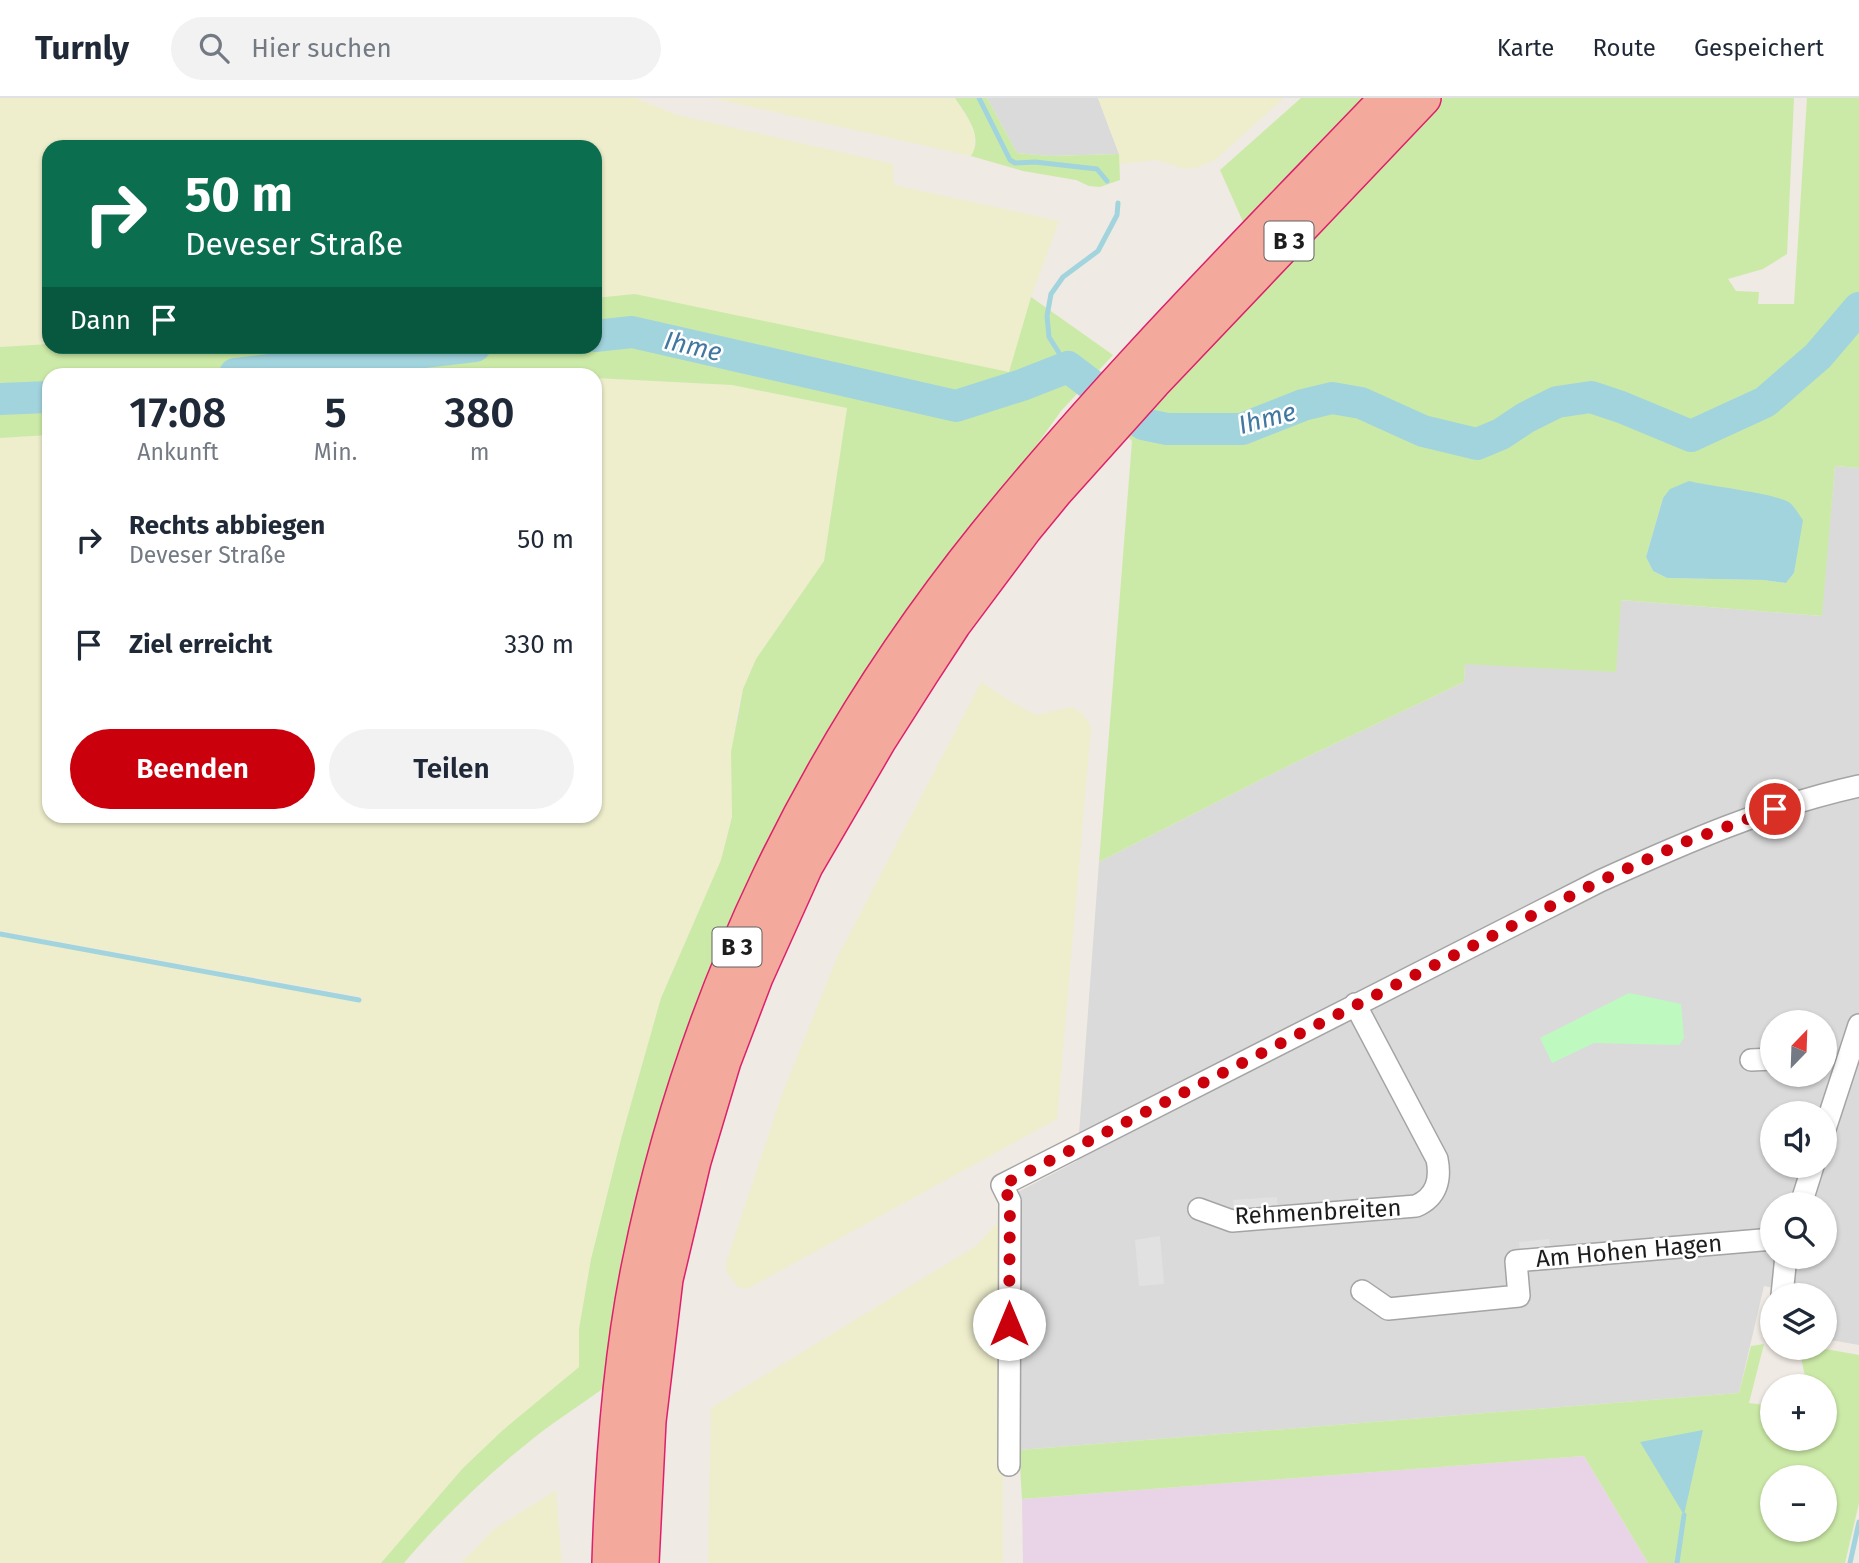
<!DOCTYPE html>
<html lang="de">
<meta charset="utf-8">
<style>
body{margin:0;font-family:"Fira Sans",sans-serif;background:#f2f2f3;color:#1f2937;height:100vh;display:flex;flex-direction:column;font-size:26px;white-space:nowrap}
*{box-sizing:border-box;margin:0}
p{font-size:23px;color:#747a83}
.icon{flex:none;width:38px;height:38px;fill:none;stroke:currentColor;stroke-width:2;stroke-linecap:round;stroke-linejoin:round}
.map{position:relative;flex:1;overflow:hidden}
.sheet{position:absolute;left:42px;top:270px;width:560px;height:455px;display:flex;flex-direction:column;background:#fff;border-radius:21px;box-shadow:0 2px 5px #0004}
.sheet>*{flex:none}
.hud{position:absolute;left:42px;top:42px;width:560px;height:214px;border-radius:21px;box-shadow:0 2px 5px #0004;background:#0b6e4f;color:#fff;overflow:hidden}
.needle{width:46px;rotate:23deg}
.buttons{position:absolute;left:1760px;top:912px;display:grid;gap:14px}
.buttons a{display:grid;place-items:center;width:77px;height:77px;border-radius:50%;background:#fff;box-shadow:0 2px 5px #0004;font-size:35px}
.pin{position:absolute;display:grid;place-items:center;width:60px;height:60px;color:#fff;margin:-30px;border:4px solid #fff;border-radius:50%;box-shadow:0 2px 7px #0007}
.me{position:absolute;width:77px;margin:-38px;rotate:0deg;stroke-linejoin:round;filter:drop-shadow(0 0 5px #0008)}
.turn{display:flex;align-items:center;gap:24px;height:147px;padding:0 28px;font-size:32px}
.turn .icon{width:91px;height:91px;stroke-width:2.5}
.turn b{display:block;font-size:49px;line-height:60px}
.then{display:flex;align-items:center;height:66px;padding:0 28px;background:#0003;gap:14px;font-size:26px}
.eta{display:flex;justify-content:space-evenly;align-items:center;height:119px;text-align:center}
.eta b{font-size:42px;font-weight:600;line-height:49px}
.button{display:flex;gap:14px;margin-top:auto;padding:14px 28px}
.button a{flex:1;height:80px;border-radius:42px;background:#ca000d;color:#fff;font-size:28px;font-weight:600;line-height:80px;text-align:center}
.button a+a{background:#f2f2f3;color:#1f2937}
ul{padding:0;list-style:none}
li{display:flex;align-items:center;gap:21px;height:105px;padding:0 28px}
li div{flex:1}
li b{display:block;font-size:26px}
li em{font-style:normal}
header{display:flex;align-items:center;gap:42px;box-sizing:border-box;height:98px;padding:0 35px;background:#fff;border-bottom:2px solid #e0e1e3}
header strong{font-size:33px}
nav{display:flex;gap:38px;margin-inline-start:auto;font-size:24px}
.search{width:490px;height:63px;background:#f2f2f3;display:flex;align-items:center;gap:18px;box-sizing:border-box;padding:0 24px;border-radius:38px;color:#747a83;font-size:26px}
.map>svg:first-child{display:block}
.residential{fill:#dbdada;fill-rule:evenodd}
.industrial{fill:#e8d4e6}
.farmland{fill:#eeeecd}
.grass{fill:#cceaa7;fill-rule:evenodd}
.park{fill:#befabf}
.parking{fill:#e1e1e1}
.water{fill:#a2d4de}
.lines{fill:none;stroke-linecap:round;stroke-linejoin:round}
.stream{stroke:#a2d4de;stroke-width:5}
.river{stroke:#a2d4de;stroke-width:32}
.minor-casing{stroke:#a4a4a4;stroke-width:24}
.trunk-casing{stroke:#dd206c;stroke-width:38}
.minor{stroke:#fff;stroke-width:21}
.trunk{stroke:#f3aa9c;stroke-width:35}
.route{stroke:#ca000d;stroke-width:12;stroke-dasharray:0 21.6}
.labels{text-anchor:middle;stroke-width:5;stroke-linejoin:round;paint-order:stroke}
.shield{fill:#fff;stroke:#616161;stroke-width:2}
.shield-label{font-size:23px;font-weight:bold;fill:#1d1d1d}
.street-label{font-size:24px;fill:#1d1d1d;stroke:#fff}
.water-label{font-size:26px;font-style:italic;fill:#42779f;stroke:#fff}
</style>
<header>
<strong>Turnly</strong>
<div class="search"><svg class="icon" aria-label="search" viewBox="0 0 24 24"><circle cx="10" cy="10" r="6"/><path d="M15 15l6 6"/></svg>Hier suchen</div>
<nav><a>Karte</a><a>Route</a><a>Gespeichert</a></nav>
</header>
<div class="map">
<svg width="1859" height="1465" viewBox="0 0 1859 1465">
<rect width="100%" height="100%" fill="#efeae3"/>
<path class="residential" d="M 987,0 L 1098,0 L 1119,56 L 1049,58 L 1017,55 Z
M 1835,368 L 1859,370 L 1859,1247 L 1825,1241 L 1825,1197 L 1794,1197 L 1793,1194 L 1764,1188 L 1739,1295 L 1019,1352 L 1016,1095 L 1077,1063 L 1099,764 L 1286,669 L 1464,584 L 1465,566 L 1620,502 L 1821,518 ZM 1773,924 L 1825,924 L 1825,976 L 1773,976 ZM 1773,1015 L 1825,1015 L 1825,1068 L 1773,1068 ZM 1773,1106 L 1825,1106 L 1825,1158 L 1773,1158 Z"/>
<path class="industrial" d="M 1584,1358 L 1648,1465 L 1023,1465 L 1022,1401 Z"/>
<path class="farmland" d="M 0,0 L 635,0 L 677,17 L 893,66 L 894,87 L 1059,123 L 1031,199 L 1010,275 L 635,196 L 595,200 L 595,49 L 49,49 L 49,246 L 0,249 Z
M 712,0 L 955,0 L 972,28 L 975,40 L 974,53 L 971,58 Z
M 1098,0 L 1284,0 L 1215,62 L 1196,70 L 1186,71 L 1156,62 L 1119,66 L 1119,56 Z
M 595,280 L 732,287 L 847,310 L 824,463 L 756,561 L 743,591 L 736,619 L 732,719 L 721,762 L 661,900 L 621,1041 L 591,1161 L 579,1231 L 579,1269 L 503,1332 L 463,1370 L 381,1465 L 0,1465 L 0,837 L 361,904 L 362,899 L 0,833 L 0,340 L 49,337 L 49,718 L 595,718 Z
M 981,584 L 1013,605 L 1037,617 L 1071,609 L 1082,615 L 1091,629 L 1057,1021 L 747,1191 L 738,1189 L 727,1175 L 726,1165 L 781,999 L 836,862 Z
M 1003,1119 L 1003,1465 L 708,1465 L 711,1310 L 976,1148 Z
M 556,1392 L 562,1465 L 461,1465 L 494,1431 Z"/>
<path class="grass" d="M 955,0 L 987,0 L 1017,55 L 1049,58 L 1119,56 L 1120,82 L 1100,89 L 1089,88 L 1076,82 L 1023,73 L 971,58 C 984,38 966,17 955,0 Z
M 1301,0 L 1378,0 L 1248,135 L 1220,72 Z
M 1443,0 L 1794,0 L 1787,156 L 1763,171 L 1728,181 L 1736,193 L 1759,194 L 1758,206 L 1794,206 L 1807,0 L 1859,0 L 1859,202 L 1850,216 L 1816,254 L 1827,256 L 1859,219 L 1859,370 L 1835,368 L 1822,518 L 1621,502 L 1616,574 L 1465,566 L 1464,584 L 1286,669 L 1099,764 L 1132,343 L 1127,338 L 1162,299 L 1164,300 C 1248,193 1348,98 1443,0 ZM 1718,390 L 1747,395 L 1797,448 L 1794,475 L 1786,485 L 1763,482 L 1667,480 L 1653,473 L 1646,459 L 1663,400 Z
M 635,196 L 1009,274 L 1031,199 L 1113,257 L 1061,313 L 1036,348 L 1043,355 L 878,565 L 609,1286 C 585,1304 559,1320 535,1339 C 488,1376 443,1419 404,1465 L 381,1465 L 463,1370 L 503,1332 L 579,1269 L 579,1231 L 591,1161 L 621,1041 L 661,900 L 721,762 L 732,719 L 731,654 L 743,591 L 756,561 L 824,463 L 847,310 L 732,287 L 595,280 L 595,276 L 49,276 L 49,337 L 0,340 L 0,249 L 49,246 L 49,248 L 595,248 L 595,200 Z
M 1764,1246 L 1749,1305 L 1773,1308 L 1773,1340 L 1825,1340 L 1825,1288 L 1807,1288 L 1799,1250 L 1820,1250 L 1859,1257 L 1859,1405 L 1845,1465 L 1648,1465 L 1584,1358 L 1022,1401 L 1019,1352 L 1739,1295 L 1751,1248 ZM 1773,1379 L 1825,1379 L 1825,1432 L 1773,1432 Z"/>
<path class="park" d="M 1629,895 L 1681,906 L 1684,940 L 1679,947 L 1594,945 L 1552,965 L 1540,940 Z"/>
<path class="parking" d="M 1277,1099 L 1278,1113 L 1234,1116 L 1233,1102 Z
M 1160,1138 L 1164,1186 L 1139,1188 L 1135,1142 Z
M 1549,1141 L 1551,1154 L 1520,1156 L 1519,1144 Z"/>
<path class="water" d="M 1689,383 C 1708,388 1780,396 1790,405 C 1795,409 1799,417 1803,422 L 1794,475 L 1786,485 L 1763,482 L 1667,480 L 1653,473 L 1646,459 L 1663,400 L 1670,391 Z
M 1703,1332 L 1684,1417 L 1640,1344 Z"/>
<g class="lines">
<path class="stream" d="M 979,0 L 1010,62 L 1015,65 L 1035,64 L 1097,71 L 1107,83
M 1068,269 L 1049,239 L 1047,218 L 1051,196 L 1063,179 L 1098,153 L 1117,117 L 1118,105
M 0,836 L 359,902
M 1677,1465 L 1684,1417
M 1850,1465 L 1859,1424"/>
<path class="river" d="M 595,238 L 632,234 L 956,308 L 1022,287 L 1068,269 L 1143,326 L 1167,331 L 1242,331 L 1303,307 L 1332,300 L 1361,305 L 1423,333 L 1477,346 L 1501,336 L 1525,320 L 1557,304 L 1591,299 L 1621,309 L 1691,338 L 1765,304 L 1818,258 L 1859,210
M 235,276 L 475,248
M 0,301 L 49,299"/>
<g class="minor-casing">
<path id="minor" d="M 1751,962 L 1773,961
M 1825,1031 L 1859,927
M 1801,1106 L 1813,1068
M 1199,1111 L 1232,1123 L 1416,1108 C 1437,1099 1441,1081 1437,1061 L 1355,906
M 1362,1193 L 1388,1211 L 1519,1198 L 1516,1163 L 1773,1141
M 1782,1197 L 1786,1158
M 1009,1367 L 1010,1103 L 1002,1087 L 1600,783 C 1684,745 1768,708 1859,688"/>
</g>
<g class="trunk-casing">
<path id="trunk" d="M 610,1465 C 613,1366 620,1263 640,1166 C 694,898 815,649 987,436 C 1111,283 1252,142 1388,0
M 641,1465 L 648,1323 L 665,1181 L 693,1063 L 723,963 L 755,879 L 805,768 L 879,641 L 921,575 L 953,526 L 1024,431 L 1056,392 L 1153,284 L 1423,0"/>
</g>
<use href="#minor" class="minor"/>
<use href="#trunk" class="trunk"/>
</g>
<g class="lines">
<path class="route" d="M 1009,1226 L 1010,1102 L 1002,1087 L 1600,783 L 1685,744 L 1775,711"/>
</g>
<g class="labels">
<g class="shield">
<rect x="1264.5" y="123.5" width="49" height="39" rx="5"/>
<rect x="712.5" y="829.5" width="49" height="39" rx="5"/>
</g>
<g class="shield-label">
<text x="1289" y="151">B 3</text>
<text x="737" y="857">B 3</text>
</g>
<g class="street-label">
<text transform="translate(1318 1114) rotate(-3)" y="8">Rehmenbreiten</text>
<text transform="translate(1629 1153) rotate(-5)" y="8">Am Hohen Hagen</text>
</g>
<g class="water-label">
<text transform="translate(693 248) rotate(13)" y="9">Ihme</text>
<text transform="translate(1267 320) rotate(-15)" y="9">Ihme</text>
</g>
</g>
</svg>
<div class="buttons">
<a><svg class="needle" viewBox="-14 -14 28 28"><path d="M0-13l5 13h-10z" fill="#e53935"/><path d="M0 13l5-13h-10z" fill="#747a83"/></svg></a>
<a><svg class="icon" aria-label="sound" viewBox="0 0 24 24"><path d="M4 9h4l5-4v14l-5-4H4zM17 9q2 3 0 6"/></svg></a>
<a><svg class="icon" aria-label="search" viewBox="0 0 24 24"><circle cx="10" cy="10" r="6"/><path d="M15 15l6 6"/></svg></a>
<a><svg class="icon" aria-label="layers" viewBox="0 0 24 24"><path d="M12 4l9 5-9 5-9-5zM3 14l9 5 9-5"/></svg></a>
<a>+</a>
<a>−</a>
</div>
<div class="pin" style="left:1775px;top:711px;background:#d93025"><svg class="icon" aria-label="arrive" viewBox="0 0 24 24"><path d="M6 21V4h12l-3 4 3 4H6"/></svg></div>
<svg class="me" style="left:1009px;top:1226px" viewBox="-20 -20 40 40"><circle r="19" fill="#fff"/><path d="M0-13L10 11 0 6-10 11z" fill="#ca000d"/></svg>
<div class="hud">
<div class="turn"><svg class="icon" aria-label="right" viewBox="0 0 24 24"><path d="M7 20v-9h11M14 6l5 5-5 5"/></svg><div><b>50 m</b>Deveser Straße</div></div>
<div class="then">Dann<svg class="icon" aria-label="arrive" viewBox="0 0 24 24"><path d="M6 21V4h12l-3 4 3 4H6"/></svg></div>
</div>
<section class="sheet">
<div class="eta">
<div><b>17:08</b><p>Ankunft</p></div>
<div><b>5</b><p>Min.</p></div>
<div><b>380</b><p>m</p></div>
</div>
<ul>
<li><svg class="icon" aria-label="right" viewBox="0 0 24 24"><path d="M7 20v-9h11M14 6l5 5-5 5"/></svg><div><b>Rechts abbiegen</b><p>Deveser Straße</p></div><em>50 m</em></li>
<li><svg class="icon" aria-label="arrive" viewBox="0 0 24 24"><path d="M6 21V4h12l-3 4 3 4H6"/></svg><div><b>Ziel erreicht</b></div><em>330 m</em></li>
</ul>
<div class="button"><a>Beenden</a><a>Teilen</a></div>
</section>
</div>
